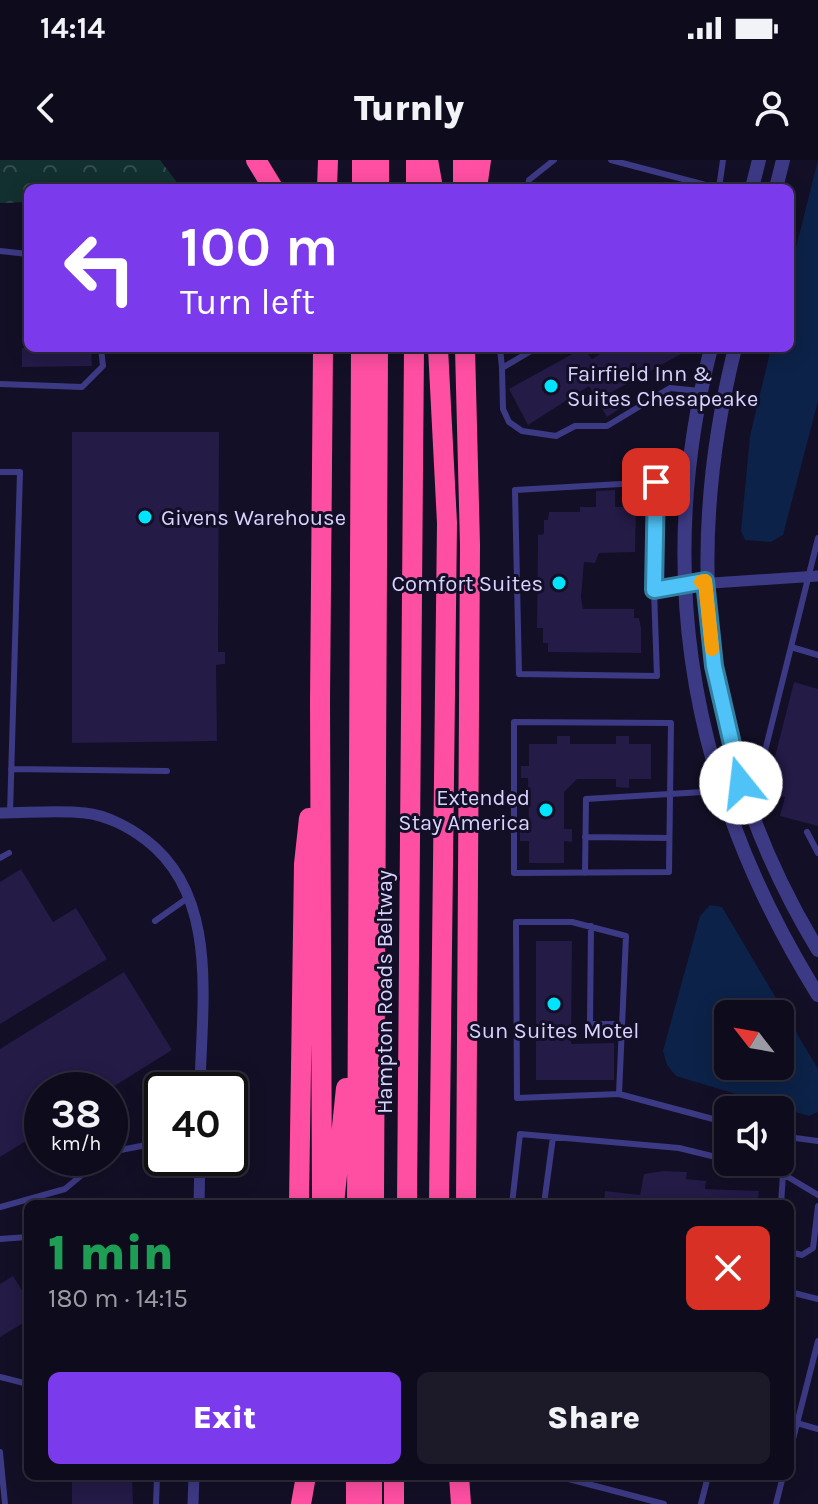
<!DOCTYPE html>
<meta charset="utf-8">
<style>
body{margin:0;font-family:Karla,sans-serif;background:#1c1929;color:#f1f3f6;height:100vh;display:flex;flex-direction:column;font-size:30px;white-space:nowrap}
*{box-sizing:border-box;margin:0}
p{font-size:26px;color:#9b9ba3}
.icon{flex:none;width:44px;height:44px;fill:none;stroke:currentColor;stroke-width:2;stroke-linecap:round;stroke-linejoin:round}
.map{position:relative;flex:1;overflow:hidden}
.side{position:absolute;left:24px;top:1040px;width:770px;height:280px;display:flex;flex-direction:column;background:#0e0b1c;border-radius:12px;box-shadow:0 4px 20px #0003,0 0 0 2px #2e2b3b}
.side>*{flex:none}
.banner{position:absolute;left:24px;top:24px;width:770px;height:168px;border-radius:12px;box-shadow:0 4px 20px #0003,0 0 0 2px #2e2b3b;background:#7c3aed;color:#fff;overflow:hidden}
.needle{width:52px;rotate:301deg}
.fabs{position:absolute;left:714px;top:840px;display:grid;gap:16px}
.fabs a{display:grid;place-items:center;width:80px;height:80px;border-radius:12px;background:#0e0b1c;box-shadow:0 4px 20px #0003,0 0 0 2px #2e2b3b;font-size:40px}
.speed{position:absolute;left:24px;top:912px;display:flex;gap:16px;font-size:40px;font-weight:700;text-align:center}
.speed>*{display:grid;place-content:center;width:104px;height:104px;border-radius:50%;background:#0e0b1c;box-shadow:0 4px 20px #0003,0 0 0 2px #2e2b3b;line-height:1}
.speed small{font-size:20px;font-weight:400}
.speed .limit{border:4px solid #111;border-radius:12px;background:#fff;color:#111}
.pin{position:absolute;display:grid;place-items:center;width:68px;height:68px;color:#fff;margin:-34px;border-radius:16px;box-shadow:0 4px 12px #0006}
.me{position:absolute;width:88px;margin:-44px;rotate:344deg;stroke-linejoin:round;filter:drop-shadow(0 0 6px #0008)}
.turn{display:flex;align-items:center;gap:28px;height:168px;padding:0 24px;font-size:36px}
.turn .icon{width:104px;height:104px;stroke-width:2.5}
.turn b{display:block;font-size:56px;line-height:68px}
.round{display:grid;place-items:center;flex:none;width:84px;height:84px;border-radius:12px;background:#1c1929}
.overview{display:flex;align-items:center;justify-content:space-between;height:136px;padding:0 24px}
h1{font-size:48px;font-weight:800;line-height:60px;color:#1e9e55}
.button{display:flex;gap:16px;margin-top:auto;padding:16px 24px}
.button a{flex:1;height:92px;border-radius:12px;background:#7c3aed;color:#fff;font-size:32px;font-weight:800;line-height:92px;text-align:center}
.button a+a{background:#1c1929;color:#f1f3f6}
.status{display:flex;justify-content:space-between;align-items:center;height:56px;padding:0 40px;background:#0e0b1c;direction:ltr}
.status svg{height:22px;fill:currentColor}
header{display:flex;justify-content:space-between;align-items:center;height:104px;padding:0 24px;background:#0e0b1c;font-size:36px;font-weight:800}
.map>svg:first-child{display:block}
.park{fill:url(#park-crowns)}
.water{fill:#0c2248;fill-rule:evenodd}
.building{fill:#241b47}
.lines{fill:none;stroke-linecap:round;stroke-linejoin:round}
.service{stroke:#3d3a85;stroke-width:6}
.minor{stroke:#3d3a85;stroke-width:11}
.tertiary{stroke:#3d3a85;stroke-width:14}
.motorway{stroke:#ff4fa3;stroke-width:20}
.route-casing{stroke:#337fa1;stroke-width:20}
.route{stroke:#4fc3f7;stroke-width:14}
.slow{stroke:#f59e0b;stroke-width:14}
.poi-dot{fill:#00e5ff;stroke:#130f26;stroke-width:3}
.labels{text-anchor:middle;stroke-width:6;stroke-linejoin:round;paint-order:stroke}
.poi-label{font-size:22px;fill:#d9d4ff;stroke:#130f26;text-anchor:start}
.street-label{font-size:22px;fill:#d9d4ff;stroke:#130f26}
</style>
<div class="status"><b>14:14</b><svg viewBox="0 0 49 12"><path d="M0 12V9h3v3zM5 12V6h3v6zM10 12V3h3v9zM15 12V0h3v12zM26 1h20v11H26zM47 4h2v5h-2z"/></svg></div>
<header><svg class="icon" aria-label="back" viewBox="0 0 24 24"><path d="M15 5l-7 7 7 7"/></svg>Turnly<svg class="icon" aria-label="person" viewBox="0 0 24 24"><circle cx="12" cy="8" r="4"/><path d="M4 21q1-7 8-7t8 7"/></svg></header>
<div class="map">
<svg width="818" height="1344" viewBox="0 0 818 1344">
<defs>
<pattern id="park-crowns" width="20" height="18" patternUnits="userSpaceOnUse" patternTransform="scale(2)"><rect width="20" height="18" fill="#12302f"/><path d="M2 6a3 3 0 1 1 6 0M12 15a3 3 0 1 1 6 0" fill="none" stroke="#344d4e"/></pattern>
</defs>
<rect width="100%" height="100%" fill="#130f26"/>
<path class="park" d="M 0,0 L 160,0 L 176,21 L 176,28 L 28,28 L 28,42 L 0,43 Z"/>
<path class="water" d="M 818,0 L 818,241 L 783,375 L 771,382 L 745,380 L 741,371 L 750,276 L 771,188 L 790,188 L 790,111 Z
M 710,745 L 722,747 L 818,909 L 818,952 L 809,956 L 676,916 L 667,905 L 663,891 L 700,756 ZM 728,854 L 780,854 L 780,906 L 728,906 Z"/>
<path class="building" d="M 22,188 L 91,188 L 92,206 L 22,207 Z
M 583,188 L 592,199 L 610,188 L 692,188 L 610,233 L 619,249 L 607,257 L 589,226 L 528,265 L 509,229 Z
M 72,272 L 219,272 L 218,492 L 225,492 L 225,504 L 216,505 L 217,581 L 72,583 Z
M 615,330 L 615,347 L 636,347 L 635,392 L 599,393 L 595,403 L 584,402 L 581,437 L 583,449 L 634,449 L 634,458 L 639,458 L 641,468 L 641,493 L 548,492 L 548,483 L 543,483 L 543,468 L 537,468 L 538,375 L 544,374 L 544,360 L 548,360 L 549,352 L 580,352 L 580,347 L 596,347 L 596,331 Z
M 794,522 L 818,529 L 818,666 L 780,656 L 785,637 L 776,635 L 778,626 L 768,624 Z
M 557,576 L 570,576 L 570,584 L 616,584 L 616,576 L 629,576 L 629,584 L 651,584 L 651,619 L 629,619 L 629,628 L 616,627 L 616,619 L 577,619 L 564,632 L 564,669 L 572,669 L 572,682 L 564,681 L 564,703 L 529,703 L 529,681 L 520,681 L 520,668 L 529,669 L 528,618 L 521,618 L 521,606 L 529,606 L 529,584 L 557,584 Z
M 21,709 L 53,762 L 76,748 L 107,799 L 0,864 L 0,722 Z
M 536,781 L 572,781 L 571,884 L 614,883 L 614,920 L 536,920 Z
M 124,812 L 172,890 L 108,930 L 42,930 L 42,971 L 0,997 L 0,889 Z
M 664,1011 L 687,1012 L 686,1019 L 706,1021 L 705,1029 L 759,1031 L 757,1044 L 604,1044 L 605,1031 L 640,1035 L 644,1014 Z
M 13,1116 L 28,1140 L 28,1160 L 0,1177 L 0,1124 Z
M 72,1316 L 132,1316 L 133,1344 L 72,1344 Z"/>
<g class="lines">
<path class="service" d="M 611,0 L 717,28
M 528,28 L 529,20 L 554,0
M 719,28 L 723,0
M 0,91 L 28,94
M 500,188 L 502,208
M 536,188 L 502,208 L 503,249 L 509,262 L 522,271 L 556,276 L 575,266 L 607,266 L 670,228 L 700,231
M 0,224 L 82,227 L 103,206 L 101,188
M 0,312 L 20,312 L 10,653
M 656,322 L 654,430 L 657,516 L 519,514 L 515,330 Z
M 818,378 L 791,487 L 818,495
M 654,430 L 683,425
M 514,562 L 671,563 L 669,712 L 514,713 Z
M 11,609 L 167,611
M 745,621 L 761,607 L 791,487
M 807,672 L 818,693
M 585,677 L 669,678
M 0,698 L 9,693
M 585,713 L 586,639 L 720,631
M 155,761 L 189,737
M 591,766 L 590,864 L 622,864
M 619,934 L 626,776 L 572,762 L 516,762 L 517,938 L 619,934 L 728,963
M 780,976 L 818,981
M 110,992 L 162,982
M 735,1002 L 783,1014 L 818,1035
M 512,1044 L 520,974 L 679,988 L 728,1000
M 544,1044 L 553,977
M 781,1044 L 783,1014
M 0,1047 L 65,1029 L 102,998
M 0,1079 L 28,1077
M 790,1092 L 802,1095 L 813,1088 L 818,1046
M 790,1132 L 818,1139
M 0,1217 L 28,1224
M 790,1261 L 818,1269
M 790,1291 L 818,1181
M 0,1292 L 5,1344
M 557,1316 L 664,1344
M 156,1344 L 157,1316
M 701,1344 L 708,1316
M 776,1344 L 783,1316"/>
<path class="minor" d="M 683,425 L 818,416
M 0,653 C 28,653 57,650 85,653 C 106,655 129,667 146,680 C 221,737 201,846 200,930
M 199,1044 L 200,998
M 193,1344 L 194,1316"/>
<path class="tertiary" d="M 752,28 L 759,0
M 776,28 L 783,0
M 711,188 C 652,419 692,633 818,835
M 735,188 C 682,401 703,600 818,790"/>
<path class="motorway" d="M 256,0 L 273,28
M 428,0 L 433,28
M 463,0 L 463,28
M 327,28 L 328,0
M 362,28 L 362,0
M 379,28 L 379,0
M 416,28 L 416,0
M 477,28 L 481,0
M 438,188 L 447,363 L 439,1044
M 465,188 L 470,385 L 466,1044
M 299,1044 L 304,704 L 309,658
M 322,1044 L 320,542 L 323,188
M 334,1044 L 346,928
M 357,1044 L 361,188
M 374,1044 L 378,188
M 407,1044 L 414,188
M 459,1316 L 461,1344
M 301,1344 L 306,1316
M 356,1344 L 356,1316
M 372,1344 L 372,1316
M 394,1344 L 394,1316"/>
</g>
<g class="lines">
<g class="route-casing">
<path id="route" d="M 656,322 L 654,430 L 705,421 L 714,506 L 741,623"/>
</g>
<use href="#route" class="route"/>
<path class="slow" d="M 701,422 L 705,421 L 712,489"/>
</g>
<g class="poi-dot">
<circle cx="551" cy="226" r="8"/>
<circle cx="145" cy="357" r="8"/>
<circle cx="559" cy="423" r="8"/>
<circle cx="546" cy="650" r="8"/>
<circle cx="554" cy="844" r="8"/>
</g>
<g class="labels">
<g class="poi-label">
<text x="567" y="221">Fairfield Inn &amp;<tspan x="567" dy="25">Suites Chesapeake</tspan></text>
<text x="161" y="365">Givens Warehouse</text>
<text x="543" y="431" text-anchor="end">Comfort Suites</text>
<text x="530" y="645" text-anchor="end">Extended<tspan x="530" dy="25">Stay America</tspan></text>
<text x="554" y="878" text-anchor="middle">Sun Suites Motel</text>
</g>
<g class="street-label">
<text transform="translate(384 832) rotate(-90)" y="8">Hampton Roads Beltway</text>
</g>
</g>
</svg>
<div class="fabs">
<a><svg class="needle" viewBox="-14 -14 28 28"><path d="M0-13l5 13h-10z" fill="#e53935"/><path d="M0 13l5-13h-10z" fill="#9b9ba3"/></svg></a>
<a><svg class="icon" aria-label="sound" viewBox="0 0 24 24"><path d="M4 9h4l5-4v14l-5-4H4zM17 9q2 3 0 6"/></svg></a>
</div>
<div class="speed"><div>38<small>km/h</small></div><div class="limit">40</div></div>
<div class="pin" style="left:656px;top:322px;background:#d93025"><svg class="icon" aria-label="arrive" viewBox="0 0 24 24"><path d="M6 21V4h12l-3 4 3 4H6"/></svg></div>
<svg class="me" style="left:741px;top:623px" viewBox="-20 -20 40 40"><circle r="19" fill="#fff"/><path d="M0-13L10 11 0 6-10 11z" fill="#4fc3f7"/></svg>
<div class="banner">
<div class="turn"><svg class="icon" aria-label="left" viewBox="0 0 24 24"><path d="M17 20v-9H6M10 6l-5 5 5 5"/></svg><div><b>100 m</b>Turn left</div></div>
</div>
<section class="side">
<div class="overview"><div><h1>1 min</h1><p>180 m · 14:15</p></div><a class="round" style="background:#d93025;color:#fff"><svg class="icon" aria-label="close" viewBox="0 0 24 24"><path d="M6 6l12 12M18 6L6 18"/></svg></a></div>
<div class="button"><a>Exit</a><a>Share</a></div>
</section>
</div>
